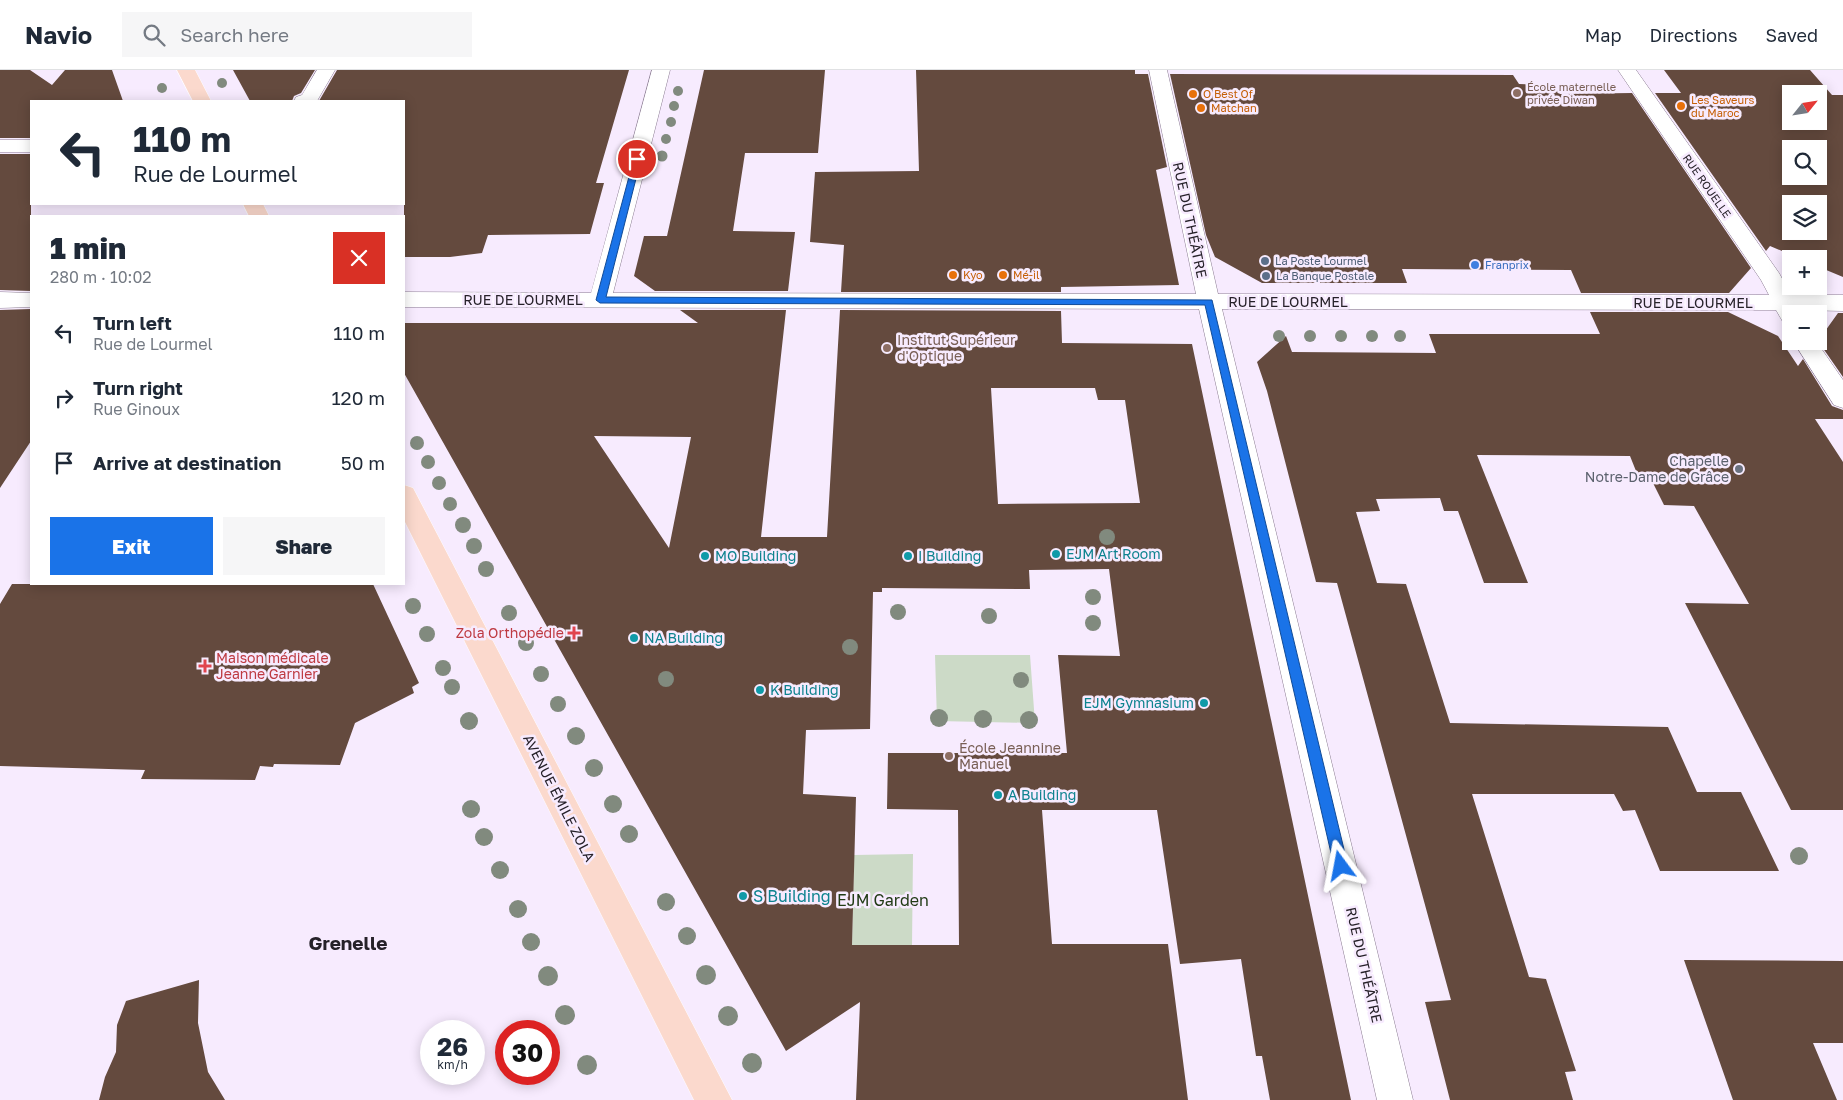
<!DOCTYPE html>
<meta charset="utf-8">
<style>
body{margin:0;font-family:"Golos Text",sans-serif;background:#f6f6f7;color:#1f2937;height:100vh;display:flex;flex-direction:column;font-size:19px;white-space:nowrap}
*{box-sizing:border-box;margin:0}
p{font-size:16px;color:#747a83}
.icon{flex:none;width:28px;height:28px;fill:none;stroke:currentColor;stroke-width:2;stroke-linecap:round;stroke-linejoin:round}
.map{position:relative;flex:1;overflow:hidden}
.panel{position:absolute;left:30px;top:145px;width:375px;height:370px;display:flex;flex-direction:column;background:#fff;border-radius:0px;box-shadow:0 2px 12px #0003}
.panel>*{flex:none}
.hud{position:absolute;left:30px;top:30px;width:375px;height:105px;border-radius:0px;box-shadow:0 2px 12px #0003;background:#fff;color:#1f2937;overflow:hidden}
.needle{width:32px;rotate:60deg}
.controls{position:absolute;left:1782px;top:15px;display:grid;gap:10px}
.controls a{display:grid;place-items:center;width:45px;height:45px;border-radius:0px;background:#fff;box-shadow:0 2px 12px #0003;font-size:25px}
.speed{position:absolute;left:420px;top:950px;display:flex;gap:10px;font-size:25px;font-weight:700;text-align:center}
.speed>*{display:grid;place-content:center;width:65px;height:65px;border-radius:50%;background:#fff;box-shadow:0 2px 12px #0003;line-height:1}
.speed small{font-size:12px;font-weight:400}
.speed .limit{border:8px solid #d22;background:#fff;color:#111}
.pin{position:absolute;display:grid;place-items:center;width:42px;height:42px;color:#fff;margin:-21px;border:2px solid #fff;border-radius:50%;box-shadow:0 1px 5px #0007}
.me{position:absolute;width:55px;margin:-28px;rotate:347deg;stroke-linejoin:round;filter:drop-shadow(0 0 4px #0008)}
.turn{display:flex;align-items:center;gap:18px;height:105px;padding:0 20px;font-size:22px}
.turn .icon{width:65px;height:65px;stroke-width:2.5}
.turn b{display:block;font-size:35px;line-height:42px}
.round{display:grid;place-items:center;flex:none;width:52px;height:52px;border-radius:0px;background:#f6f6f7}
.summary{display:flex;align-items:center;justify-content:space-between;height:85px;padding:0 20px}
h1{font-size:30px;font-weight:800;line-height:38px}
.button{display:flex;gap:10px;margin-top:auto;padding:10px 20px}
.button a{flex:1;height:58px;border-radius:0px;background:#1a73e8;color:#fff;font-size:20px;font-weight:800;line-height:58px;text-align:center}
.button a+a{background:#f6f6f7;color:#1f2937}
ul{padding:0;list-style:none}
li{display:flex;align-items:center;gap:15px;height:65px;padding:0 20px}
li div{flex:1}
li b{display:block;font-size:19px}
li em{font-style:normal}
header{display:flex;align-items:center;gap:30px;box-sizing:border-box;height:70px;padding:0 25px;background:#fff;border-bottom:1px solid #e0e1e3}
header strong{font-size:24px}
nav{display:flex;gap:28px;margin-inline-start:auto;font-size:18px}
.search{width:350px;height:45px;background:#f6f6f7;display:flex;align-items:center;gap:12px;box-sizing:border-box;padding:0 18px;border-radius:0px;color:#747a83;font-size:19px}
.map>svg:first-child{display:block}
.green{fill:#ccdac7}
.building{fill:#644a3e;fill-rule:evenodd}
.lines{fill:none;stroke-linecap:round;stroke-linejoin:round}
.minor-casing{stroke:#8a7c91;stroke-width:1}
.major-casing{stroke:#fff;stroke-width:1}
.minor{fill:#fff;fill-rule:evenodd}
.major{fill:#fbd9cd;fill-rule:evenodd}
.tree{fill:#818a7e}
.route{fill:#1a73e8;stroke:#114b97}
.education-dot{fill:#8d6e63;stroke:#f7ebfe;stroke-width:2}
.food-dot{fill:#e8710a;stroke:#f7ebfe;stroke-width:2}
.service-dot{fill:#5c6f8a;stroke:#f7ebfe;stroke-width:2}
.shop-dot{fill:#3f7fe0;stroke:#f7ebfe;stroke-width:2}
.worship-dot{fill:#6b7280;stroke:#f7ebfe;stroke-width:2}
.culture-dot{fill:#0f9aa8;stroke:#f7ebfe;stroke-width:2}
.health-dot{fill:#e0444e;stroke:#f7ebfe;stroke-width:2}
.labels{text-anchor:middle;stroke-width:5;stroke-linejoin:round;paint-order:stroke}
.far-education-label{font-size:11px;fill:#785e54;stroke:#f7ebfe;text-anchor:start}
.far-food-label{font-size:11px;fill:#c56008;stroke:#f7ebfe;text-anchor:start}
.far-street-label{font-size:11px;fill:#262129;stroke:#f7ebfe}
.far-service-label{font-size:11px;fill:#4e5e75;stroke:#f7ebfe;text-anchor:start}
.far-shop-label{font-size:11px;fill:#366cbe;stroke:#f7ebfe;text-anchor:start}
.street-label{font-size:14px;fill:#262129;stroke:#f7ebfe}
.education-label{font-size:14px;fill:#785e54;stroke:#f7ebfe;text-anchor:start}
.worship-label{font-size:14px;fill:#5b616d;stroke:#f7ebfe;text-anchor:end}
.culture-label{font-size:14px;fill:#0d838f;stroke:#f7ebfe;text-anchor:start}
.health-label{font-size:14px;fill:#be3a42;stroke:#f7ebfe;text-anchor:end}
.near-culture-label{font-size:16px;fill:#0d838f;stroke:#f7ebfe;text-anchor:start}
.near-park-label{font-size:16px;fill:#213b15;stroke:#f7ebfe}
.near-quarter-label{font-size:19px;font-weight:bold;fill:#262129;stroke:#f7ebfe}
</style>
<header>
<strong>Navio</strong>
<div class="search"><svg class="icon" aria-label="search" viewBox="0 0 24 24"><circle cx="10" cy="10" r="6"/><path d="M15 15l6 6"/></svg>Search here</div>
<nav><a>Map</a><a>Directions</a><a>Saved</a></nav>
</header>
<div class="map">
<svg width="1843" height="1030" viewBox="0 0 1843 1030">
<rect width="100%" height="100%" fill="#f7ebfe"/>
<path class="green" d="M 935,585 L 1030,585 L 1035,653 L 937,651 Z
M 913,784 L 912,875 L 852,875 L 854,785 Z"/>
<path class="building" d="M 0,0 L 30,0 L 52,15 L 65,0 L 112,0 L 123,31 L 31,31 L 31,68 L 0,68 Z
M 233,0 L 315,0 L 301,23 L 294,26 L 292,31 L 250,31 Z
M 337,0 L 629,0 L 596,113 L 604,113 L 590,164 L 488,165 L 482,183 L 450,187 L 404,187 L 404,31 L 319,31 Z
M 704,0 L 825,0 L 818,83 L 745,83 L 733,161 L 795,162 L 788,221 L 655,221 L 634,206 L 644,166 L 667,166 Z
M 916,0 L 1135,0 L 1135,4 L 1148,4 L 1167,97 L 1156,100 L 1179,215 L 1061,217 L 1061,222 L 841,222 L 844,175 L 810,172 L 815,102 L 919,101 Z
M 1664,0 L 1810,0 L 1832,25 L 1843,25 L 1843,207 L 1819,197 L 1819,189 L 1801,189 L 1770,176 L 1766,181 L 1655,23 L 1681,23 ZM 1791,24 L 1819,24 L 1819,51 L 1791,51 ZM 1791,79 L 1819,79 L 1819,106 L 1791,106 ZM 1791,134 L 1819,134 L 1819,161 L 1791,161 Z
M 1170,4 L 1513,5 L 1519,14 L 1554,15 L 1560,24 L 1632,23 L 1751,198 L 1729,223 L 1581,223 L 1571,200 L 1402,199 L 1407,213 L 1262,213 L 1215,187 L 1206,165 Z
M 0,84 L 31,84 L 31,221 L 0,220 Z
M 31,239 L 31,371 L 0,418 L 0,240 Z
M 680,240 L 786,240 L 761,467 L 827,467 L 840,240 L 1061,241 L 1062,273 L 1192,274 L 1351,1030 L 1270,1030 L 1262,986 L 1256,986 L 1241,889 L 1180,894 L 1157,740 L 1042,740 L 1052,874 L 1168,874 L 1188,1030 L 856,1030 L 860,932 L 786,981 L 404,303 L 404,253 L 698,253 ZM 991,318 L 1095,318 L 1098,330 L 1125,330 L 1140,433 L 998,434 ZM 594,366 L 691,367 L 669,478 ZM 1109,499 L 1120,586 L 1058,585 L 1067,683 L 888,683 L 887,739 L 958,740 L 959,875 L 852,875 L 856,727 L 803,724 L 806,660 L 870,659 L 873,522 L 882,522 L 882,518 L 1030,519 L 1029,500 Z
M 1590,242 L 1728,242 L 1778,266 L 1798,296 L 1803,289 L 1832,336 L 1843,340 L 1843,349 L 1815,349 L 1843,392 L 1843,740 L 1791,740 L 1685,533 L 1749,534 L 1694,436 L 1664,435 L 1653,413 L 1638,406 L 1630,386 L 1477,385 L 1528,513 L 1484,513 L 1458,441 L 1444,441 L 1440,428 L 1376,429 L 1380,441 L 1356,442 L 1377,513 L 1406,514 L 1450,653 L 1668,657 L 1697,722 L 1741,722 L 1779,801 L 1660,801 L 1635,740 L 1623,741 L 1614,724 L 1472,724 L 1529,907 L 1546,909 L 1576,1001 L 1565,1002 L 1573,1030 L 1450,1030 L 1425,932 L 1451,930 L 1337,513 L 1316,512 L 1267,321 L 1257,292 L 1286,266 L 1292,282 L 1436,283 L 1429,264 L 1600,264 Z
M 1838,243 L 1843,243 L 1843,307 L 1818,271 Z
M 12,514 L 373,514 L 419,613 L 412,617 L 414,623 L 355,653 L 340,695 L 274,694 L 273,697 L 260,696 L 255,710 L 141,709 L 145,700 L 0,696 L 0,534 Z
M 1684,890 L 1843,891 L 1843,973 L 1813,973 L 1837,1030 L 1733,1030 Z
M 199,910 L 198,953 L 208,1002 L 225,1030 L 99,1030 L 105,1007 L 116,982 L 117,955 L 126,931 Z"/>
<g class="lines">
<g class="minor-casing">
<path id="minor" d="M 317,0 L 335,0 L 317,31 L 294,31 L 296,27 L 302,25 Z
M 652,0 L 670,0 L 613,223 L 1196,224 L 1149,0 L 1167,0 L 1218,224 L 1769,225 L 1761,210 L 1618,0 L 1636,0 L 1779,203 L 1791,225 L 1843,225 L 1843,241 L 1799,240 L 1801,244 L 1791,244 L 1791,255 L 1783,252 L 1776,240 L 1222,239 L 1413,1030 L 1377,1030 L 1199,239 L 404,237 L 404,222 L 591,223 Z
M 0,70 L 31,70 L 31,82 L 0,82 Z
M 0,222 L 31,223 L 31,237 L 0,238 Z
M 1793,271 L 1816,271 L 1843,310 L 1843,338 L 1834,335 Z"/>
</g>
<g class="major-casing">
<path id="major" d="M 177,0 L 195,0 L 211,31 L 193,31 Z
M 243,134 L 263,134 L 269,146 L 249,146 Z
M 404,415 L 413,418 L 732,1030 L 694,1030 L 404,450 Z"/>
</g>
<use href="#minor" class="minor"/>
<use href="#major" class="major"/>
</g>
<g class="tree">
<circle cx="222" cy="13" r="5"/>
<circle cx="162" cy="18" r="5"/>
<circle cx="678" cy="21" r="5"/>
<circle cx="674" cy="36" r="5"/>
<circle cx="671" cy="52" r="5"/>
<circle cx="666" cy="69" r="5"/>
<circle cx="662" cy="86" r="5.5"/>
<circle cx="1279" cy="266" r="6"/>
<circle cx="1310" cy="266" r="6"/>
<circle cx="1341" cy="266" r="6"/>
<circle cx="1372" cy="266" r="6"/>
<circle cx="1400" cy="266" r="6"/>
<circle cx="417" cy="373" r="7"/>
<circle cx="428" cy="392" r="7"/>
<circle cx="439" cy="413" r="7"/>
<circle cx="450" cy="434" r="7"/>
<circle cx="463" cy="455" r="8"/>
<circle cx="1107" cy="467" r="8"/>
<circle cx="474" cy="476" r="8"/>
<circle cx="486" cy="499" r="8"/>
<circle cx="1093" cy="527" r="8"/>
<circle cx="413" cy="536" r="8"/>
<circle cx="898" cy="542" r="8"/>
<circle cx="509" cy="543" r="8"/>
<circle cx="989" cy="546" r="8"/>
<circle cx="1093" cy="553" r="8"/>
<circle cx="427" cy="564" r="8"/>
<circle cx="526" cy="573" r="8"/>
<circle cx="850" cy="577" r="8"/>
<circle cx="443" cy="598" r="8"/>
<circle cx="541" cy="604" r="8"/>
<circle cx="666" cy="609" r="8"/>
<circle cx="1021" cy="610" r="8"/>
<circle cx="452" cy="617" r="8"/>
<circle cx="558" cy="634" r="8"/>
<circle cx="939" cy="648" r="9"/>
<circle cx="983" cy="649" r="9"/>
<circle cx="1029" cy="650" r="9"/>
<circle cx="469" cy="651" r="9"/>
<circle cx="576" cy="666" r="9"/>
<circle cx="594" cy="698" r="9"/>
<circle cx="613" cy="734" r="9"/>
<circle cx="471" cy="739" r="9"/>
<circle cx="629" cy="764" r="9"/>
<circle cx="484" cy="767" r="9"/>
<circle cx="1799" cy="786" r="9"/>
<circle cx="500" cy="800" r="9"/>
<circle cx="666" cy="832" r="9"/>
<circle cx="518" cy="839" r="9"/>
<circle cx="687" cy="866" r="9"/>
<circle cx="531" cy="872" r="9"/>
<circle cx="706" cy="905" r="10"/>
<circle cx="548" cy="906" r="10"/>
<circle cx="565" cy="945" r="10"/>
<circle cx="728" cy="946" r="10"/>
<circle cx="752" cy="993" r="10"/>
<circle cx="587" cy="995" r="10"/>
</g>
<path class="route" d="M 634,88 L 641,89 L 606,227 L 1212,230 L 1348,796 L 1346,801 L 1341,803 L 1336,801 L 1334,796 L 1205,235 L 600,233 L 596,230 Z"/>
<g class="education-dot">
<circle cx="1517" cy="23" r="5"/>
<circle cx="887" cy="278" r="5"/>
<circle cx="949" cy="686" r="5"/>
</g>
<g class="food-dot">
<circle cx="1193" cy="24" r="5"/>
<circle cx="1681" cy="36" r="5"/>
<circle cx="1201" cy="38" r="5"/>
<circle cx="953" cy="205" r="5"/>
<circle cx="1003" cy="205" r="5"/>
</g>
<g class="service-dot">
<circle cx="1265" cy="191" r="5"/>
<circle cx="1266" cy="206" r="5"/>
</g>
<circle class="shop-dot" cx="1475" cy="195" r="5"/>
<circle class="worship-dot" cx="1739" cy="399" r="5"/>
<g class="culture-dot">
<circle cx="1056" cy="484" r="5"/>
<circle cx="705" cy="486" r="5"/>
<circle cx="908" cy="486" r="5"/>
<circle cx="634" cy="568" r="5"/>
<circle cx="760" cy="620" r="5"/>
<circle cx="1204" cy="633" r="5"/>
<circle cx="998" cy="725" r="5"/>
<circle cx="743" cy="826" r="5"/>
</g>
<g class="health-dot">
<path d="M571.5 555.5h5v5h5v5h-5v5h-5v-5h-5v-5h5z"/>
<path d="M202.5 588.5h5v5h5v5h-5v5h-5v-5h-5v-5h5z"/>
</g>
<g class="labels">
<g class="far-education-label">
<text x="1527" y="21">École maternelle<tspan x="1527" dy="13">privée Diwan</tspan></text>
</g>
<g class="far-food-label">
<text x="1203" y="28">O Best Of</text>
<text x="1691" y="34">Les Saveurs<tspan x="1691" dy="13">du Maroc</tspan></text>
<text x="1211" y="42">Matchan</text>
<text x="963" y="209">Kyo</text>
<text x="1013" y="209">Mé-il</text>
</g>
<g class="far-street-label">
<text transform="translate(1707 116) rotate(55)" y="4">RUE ROUELLE</text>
</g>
<g class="far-service-label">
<text x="1275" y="195">La Poste Lourmel</text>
<text x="1276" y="210">La Banque Postale</text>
</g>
<g class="far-shop-label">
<text x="1485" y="199">Franprix</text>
</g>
<g class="street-label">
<text transform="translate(1190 150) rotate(78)" y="5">RUE DU THÉÂTRE</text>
<text x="523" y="235">RUE DE LOURMEL</text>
<text x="1288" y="237">RUE DE LOURMEL</text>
<text x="1693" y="238">RUE DE LOURMEL</text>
<text transform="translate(559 728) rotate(63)" y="5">AVENUE ÉMILE ZOLA</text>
<text transform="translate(1364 895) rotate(77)" y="5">RUE DU THÉÂTRE</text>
</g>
<g class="education-label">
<text x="897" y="275">Institut Supérieur<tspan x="897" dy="16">d'Optique</tspan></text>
<text x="959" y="683">École Jeannine<tspan x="959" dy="16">Manuel</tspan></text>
</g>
<g class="worship-label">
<text x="1729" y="396">Chapelle<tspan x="1729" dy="16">Notre-Dame de Grâce</tspan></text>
</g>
<g class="culture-label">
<text x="1066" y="489">EJM Art Room</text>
<text x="715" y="491">MO Building</text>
<text x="918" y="491">I Building</text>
<text x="644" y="573">NA Building</text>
<text x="770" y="625">K Building</text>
<text x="1194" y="638" text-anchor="end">EJM Gymnasium</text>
<text x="1008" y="730">A Building</text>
</g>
<g class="health-label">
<text x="564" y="568">Zola Orthopédie</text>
<text x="216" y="593" text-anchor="start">Maison médicale<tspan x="216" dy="16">Jeanne Garnier</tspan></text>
</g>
<g class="near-culture-label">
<text x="753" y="832">S Building</text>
</g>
<g class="near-park-label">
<text x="883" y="836">EJM Garden</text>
</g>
<g class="near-quarter-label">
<text x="348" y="880">Grenelle</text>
</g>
</g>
</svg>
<div class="controls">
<a><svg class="needle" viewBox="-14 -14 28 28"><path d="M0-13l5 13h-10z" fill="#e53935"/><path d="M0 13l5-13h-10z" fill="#747a83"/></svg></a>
<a><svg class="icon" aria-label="search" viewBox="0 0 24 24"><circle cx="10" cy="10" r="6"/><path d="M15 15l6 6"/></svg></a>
<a><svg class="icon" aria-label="layers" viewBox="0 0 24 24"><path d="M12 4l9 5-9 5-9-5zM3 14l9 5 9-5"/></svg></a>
<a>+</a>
<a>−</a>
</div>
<div class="speed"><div>26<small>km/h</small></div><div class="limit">30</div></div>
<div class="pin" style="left:637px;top:89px;background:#d93025"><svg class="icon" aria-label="arrive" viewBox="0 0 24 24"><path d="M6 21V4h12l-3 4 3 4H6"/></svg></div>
<svg class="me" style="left:1341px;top:796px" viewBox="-20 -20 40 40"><path d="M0-17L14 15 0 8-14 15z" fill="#1a73e8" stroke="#fff" stroke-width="4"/></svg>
<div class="hud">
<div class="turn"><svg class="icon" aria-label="left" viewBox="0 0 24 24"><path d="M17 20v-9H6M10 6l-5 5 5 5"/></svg><div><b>110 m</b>Rue de Lourmel</div></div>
</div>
<section class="panel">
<div class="summary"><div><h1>1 min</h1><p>280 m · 10:02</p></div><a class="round" style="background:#d93025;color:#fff"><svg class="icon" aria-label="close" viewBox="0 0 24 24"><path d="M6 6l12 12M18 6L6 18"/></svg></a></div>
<ul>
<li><svg class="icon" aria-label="left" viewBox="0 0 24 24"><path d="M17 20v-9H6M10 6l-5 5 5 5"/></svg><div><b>Turn left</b><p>Rue de Lourmel</p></div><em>110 m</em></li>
<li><svg class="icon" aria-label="right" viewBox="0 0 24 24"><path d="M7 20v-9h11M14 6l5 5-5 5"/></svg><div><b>Turn right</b><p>Rue Ginoux</p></div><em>120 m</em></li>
<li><svg class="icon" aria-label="arrive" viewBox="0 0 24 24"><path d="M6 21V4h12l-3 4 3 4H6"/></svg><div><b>Arrive at destination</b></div><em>50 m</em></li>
</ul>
<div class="button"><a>Exit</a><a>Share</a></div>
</section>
</div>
